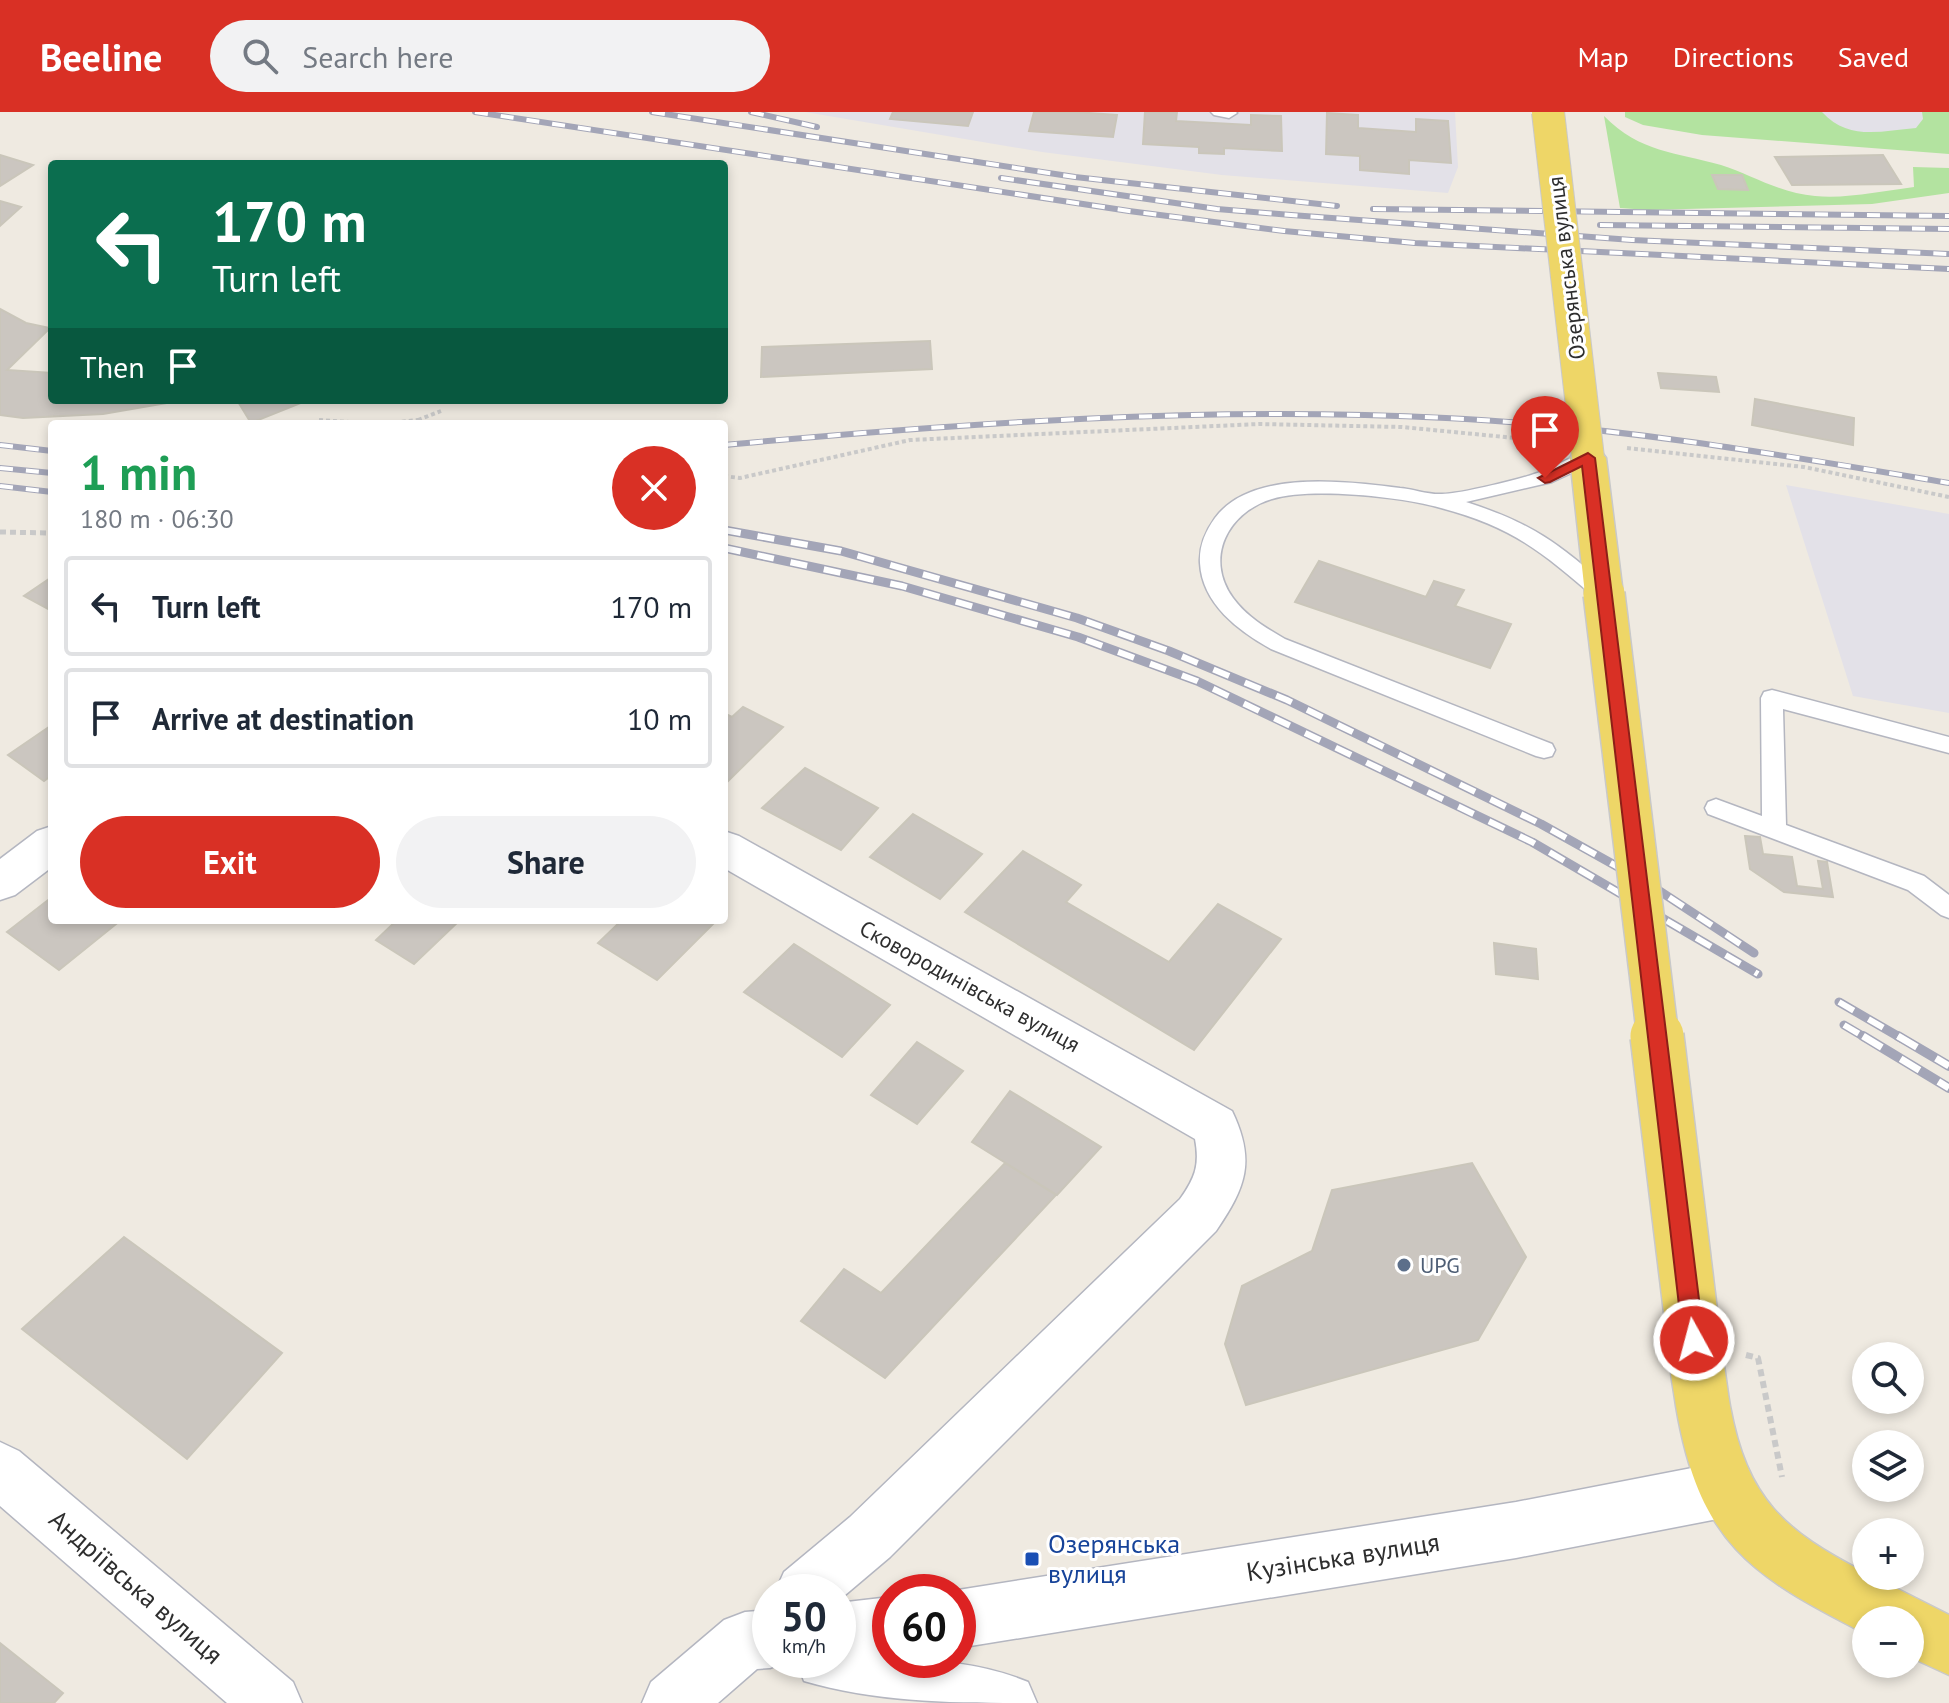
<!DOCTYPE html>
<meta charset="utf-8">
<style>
body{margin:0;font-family:"PT Sans",sans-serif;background:#f2f2f3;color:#1f2937;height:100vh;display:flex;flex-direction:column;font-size:30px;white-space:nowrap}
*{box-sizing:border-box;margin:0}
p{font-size:26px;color:#747a83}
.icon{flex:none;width:44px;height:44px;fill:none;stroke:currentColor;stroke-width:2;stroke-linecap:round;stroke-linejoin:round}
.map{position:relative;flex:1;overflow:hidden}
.panel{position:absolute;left:48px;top:308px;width:680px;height:504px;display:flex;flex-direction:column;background:#fff;border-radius:8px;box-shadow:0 4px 12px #0003}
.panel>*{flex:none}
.top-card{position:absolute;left:48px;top:48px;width:680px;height:244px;border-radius:8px;box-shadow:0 4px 12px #0003;background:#0b6e4f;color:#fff;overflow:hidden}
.tools{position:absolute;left:1852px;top:1230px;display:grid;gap:16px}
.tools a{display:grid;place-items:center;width:72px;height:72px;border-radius:50%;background:#fff;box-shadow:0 4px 12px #0003;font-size:40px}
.speed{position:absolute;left:752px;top:1462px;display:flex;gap:16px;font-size:40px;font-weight:700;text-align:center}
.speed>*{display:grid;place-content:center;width:104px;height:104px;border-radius:50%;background:#fff;box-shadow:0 4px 12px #0003;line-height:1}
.speed small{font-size:20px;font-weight:400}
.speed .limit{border:12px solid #d22;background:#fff;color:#111}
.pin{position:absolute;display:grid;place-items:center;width:68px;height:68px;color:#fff;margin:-82px -34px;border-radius:50% 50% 50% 0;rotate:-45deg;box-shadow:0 0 8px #0007}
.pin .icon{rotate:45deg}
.me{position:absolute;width:88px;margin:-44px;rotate:353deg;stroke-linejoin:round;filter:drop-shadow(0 0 6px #0008)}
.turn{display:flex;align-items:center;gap:28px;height:168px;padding:0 32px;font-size:36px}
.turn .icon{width:104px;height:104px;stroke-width:2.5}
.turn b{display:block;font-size:56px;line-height:68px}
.then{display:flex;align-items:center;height:76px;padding:0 32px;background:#0003;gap:16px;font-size:30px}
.round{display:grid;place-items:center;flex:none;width:84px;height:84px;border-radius:42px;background:#f2f2f3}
.headline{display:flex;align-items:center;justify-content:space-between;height:136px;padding:0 32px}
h1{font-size:48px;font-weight:800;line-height:60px;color:#1e9e55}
.action{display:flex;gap:16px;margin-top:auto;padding:16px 32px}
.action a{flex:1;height:92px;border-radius:48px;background:#d93025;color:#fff;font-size:32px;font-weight:800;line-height:92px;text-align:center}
.action a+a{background:#f2f2f3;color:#1f2937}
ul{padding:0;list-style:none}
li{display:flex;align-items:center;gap:24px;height:100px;margin:0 16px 12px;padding:0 16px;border:4px solid #e0e1e3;border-radius:8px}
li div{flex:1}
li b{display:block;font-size:30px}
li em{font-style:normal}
header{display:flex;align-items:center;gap:48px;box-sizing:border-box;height:112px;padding:0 40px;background:#d93025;color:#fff}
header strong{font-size:38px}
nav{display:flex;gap:44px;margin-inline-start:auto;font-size:28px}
.search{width:560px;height:72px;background:#f2f2f3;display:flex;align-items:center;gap:20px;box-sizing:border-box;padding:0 28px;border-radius:44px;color:#747a83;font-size:30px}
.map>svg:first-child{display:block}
.industrial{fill:#e3e1e8}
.green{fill:#b3e3a0}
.building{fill:#cbc6c0;stroke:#cac6ba;stroke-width:2}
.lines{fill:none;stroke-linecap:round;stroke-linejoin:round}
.service-casing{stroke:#b4b6c0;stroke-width:3}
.minor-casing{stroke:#b4b6c0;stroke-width:3}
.secondary-casing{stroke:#b4b6c0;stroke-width:3}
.primary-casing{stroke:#c9c9c9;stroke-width:3}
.path-far2{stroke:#c9c9c9;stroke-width:4;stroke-dasharray:4 3;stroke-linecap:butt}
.path-far1{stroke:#c9c9c9;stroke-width:5;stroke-dasharray:6 4;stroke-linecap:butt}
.path{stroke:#c9c9c9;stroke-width:6;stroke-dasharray:7 5;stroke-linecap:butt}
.service{fill:#fff;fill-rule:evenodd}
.minor{fill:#fff;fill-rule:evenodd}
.secondary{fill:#fff;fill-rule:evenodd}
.primary{fill:#eed667;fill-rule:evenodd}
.rail-far2-casing{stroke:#a3a5b7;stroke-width:6}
.rail-far1-casing{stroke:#a3a5b7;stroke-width:9}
.rail-casing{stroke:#a3a5b7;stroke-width:10}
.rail-far2{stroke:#fff;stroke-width:4;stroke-dasharray:13;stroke-linecap:butt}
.rail-far1{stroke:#fff;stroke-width:6;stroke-dasharray:17;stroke-linecap:butt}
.rail{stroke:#fff;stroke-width:7;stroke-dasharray:22;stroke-linecap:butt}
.primary-bridge-far2-casing{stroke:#c9c9c9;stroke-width:34;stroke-linecap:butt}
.primary-bridge-far1-casing{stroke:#c9c9c9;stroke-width:44;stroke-linecap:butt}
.primary-bridge-casing{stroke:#c9c9c9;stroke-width:56;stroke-linecap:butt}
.primary-bridge-far2{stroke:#eed667;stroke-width:32}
.primary-bridge-far1{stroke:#eed667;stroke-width:41}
.primary-bridge{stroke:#eed667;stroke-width:53}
.route{fill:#d93025;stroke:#8d1f18;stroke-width:2}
.service-dot{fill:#5c6f8a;stroke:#fff;stroke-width:3}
.transit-dot{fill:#1a4fb4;stroke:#fff;stroke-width:3}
.labels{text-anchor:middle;stroke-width:6;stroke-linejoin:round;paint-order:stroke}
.street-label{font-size:22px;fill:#2e2e2e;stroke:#fff}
.service-label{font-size:22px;fill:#4e5e75;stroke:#fff;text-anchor:start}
.near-transit-label{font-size:26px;fill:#164399;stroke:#fff;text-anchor:start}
.near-street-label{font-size:26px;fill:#2e2e2e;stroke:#fff}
</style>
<header>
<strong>Beeline</strong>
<div class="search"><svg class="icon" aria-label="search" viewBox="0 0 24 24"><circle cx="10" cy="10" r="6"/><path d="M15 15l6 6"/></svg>Search here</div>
<nav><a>Map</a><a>Directions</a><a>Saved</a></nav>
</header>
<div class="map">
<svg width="1949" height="1591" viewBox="0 0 1949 1591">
<rect width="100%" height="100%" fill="#efeae1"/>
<path class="industrial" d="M 805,0 L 1455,0 L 1458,55 L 1448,81 L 1222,63 L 1042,40 Z
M 1809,0 L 1949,0 L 1949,40 L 1828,31 Z
M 1786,373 L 1949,402 L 1949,601 L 1853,584 Z"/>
<path class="green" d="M 1625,0 L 1822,0 C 1849,29 1880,19 1916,16 L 1923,7 L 1922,0 L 1949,0 L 1949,42 L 1702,23 L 1643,13 L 1625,5 Z
M 1604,4 C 1641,41 1675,40 1721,53 C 1752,63 1782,82 1815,84 C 1847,87 1882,79 1914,75 L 1913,55 L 1949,56 L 1949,81 L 1872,92 L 1648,98 L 1620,96 Z"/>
<path class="building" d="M 893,0 L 973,0 L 968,14 L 890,7 Z
M 1034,0 L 1075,0 L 1117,3 L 1113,25 L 1029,19 Z
M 1145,0 L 1177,0 L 1176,9 L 1251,13 L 1251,3 L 1281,4 L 1282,39 L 1224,36 L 1224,42 L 1199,41 L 1199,35 L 1143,32 Z
M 1327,1 L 1358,3 L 1358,16 L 1416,20 L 1416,7 L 1448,9 L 1451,51 L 1409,48 L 1409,62 L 1360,58 L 1360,44 L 1326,42 Z
M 0,43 L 33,53 L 0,74 Z
M 1883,43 L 1901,72 L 1792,73 L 1775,45 Z
M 1712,63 L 1742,63 L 1748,78 L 1718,77 Z
M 0,89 L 21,95 L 0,114 Z
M 0,197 L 26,211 L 50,216 L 7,258 L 52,261 L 52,288 L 184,288 L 103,302 L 23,306 L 0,303 Z
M 930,229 L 932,257 L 761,265 L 762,235 Z
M 1658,261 L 1716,265 L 1719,280 L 1661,276 Z
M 1755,287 L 1854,306 L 1853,333 L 1752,313 Z
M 237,288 L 308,288 L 251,311 Z
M 1319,449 L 1426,485 L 1434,469 L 1464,478 L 1455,494 L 1511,512 L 1490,556 L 1295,490 Z
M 52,465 L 52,499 L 24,484 Z
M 743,595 L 783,615 L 724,673 L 724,601 L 732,605 Z
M 52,613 L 52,663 L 44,669 L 8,643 Z
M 805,656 L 878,696 L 841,738 L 762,696 Z
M 913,702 L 982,742 L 940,787 L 870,745 Z
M 1745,724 L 1760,725 L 1763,742 L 1792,745 L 1797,774 L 1823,777 L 1818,749 L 1827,750 L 1833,785 L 1784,780 L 1750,757 Z
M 1023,739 L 1081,773 L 1066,790 L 1169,850 L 1218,792 L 1281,827 L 1194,938 L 965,800 Z
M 52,785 L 52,808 L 121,808 L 59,858 L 7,820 Z
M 397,808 L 460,808 L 414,852 L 376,828 Z
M 622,808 L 717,808 L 657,868 L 598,831 Z
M 1494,831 L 1536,837 L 1538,867 L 1496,862 Z
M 794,832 L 890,893 L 842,945 L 744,880 Z
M 917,930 L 963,959 L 917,1012 L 871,983 Z
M 1010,979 L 1101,1035 L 1057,1083 L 972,1030 Z
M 1005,1051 L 1056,1083 L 885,1266 L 801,1209 L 844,1157 L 881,1181 Z
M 1472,1051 L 1526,1145 L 1478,1228 L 1246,1293 L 1225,1232 L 1242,1174 L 1312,1139 L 1332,1078 Z
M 124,1125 L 282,1241 L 187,1347 L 22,1217 Z
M 0,1531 L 63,1581 L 54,1591 L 0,1591 Z"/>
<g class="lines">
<g class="service-casing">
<path id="service" d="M 1211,0 L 1236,0 L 1237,1 L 1229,6 L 1214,3 Z
M 1588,340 L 1595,342 L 1598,346 L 1595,350 L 1552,370 L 1466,390 C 1535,412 1558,432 1611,477 L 1614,482 L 1611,487 L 1597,487 C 1542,440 1513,415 1441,396 C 1401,385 1312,375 1272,387 C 1228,400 1204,446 1233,486 C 1247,505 1266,516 1285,527 L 1552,632 L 1555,638 L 1552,644 L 1544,646 L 1536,644 L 1271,537 C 1239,519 1202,492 1200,451 C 1199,434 1205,420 1215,406 C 1251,357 1347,369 1400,376 C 1413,377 1429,383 1442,382 C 1460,382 1526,366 1543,359 C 1558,353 1572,344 1588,340 Z
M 1772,578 L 1949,625 L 1949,641 L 1783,597 L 1786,713 L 1924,764 L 1949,783 L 1949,806 L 1941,803 L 1908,778 L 1708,702 L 1705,696 L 1708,690 L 1716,687 L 1762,704 L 1761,586 L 1764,580 Z"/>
</g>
<g class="minor-casing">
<path id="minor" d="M 52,714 L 52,755 L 15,783 L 0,788 L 0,747 L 37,719 Z
M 724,719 L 739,724 L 1232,999 C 1256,1049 1246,1075 1216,1119 L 890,1445 L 838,1489 L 838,1480 L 775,1480 L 784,1460 L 850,1405 L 1180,1087 C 1195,1066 1200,1053 1195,1027 L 724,756 Z
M 0,1330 L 19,1339 L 293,1570 L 302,1591 L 227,1591 L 0,1394 Z
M 838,1522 L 890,1534 L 890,1548 C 939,1548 982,1551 1028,1570 L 1037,1591 C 957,1591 879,1591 804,1569 L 796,1548 L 838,1548 Z"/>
</g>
<g class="secondary-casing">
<path id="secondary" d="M 1728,1349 L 1748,1357 L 1756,1377 L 1748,1397 L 1728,1405 L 1516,1446 L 958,1536 L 958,1480 L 953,1480 L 958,1478 L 1516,1390 Z
M 890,1485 L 890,1543 L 838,1549 L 835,1548 L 838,1548 L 838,1491 Z
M 770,1498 L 770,1548 L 790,1548 L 770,1556 L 757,1557 L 718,1591 L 642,1591 L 651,1570 L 724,1508 L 745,1500 Z"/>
</g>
<g class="primary-casing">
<path id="primary" d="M 1588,335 L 1600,338 L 1606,346 L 1623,482 L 1617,491 L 1604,495 L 1591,491 L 1585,482 L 1570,346 L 1576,338 Z
M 1694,1203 L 1713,1210 C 1724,1237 1725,1266 1730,1294 C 1747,1387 1784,1419 1866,1461 L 1866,1464 L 1872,1464 L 1949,1503 L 1949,1563 L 1910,1545 L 1910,1508 L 1866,1508 L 1866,1522 C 1750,1463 1699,1431 1676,1294 C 1672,1265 1664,1237 1675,1210 Z"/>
</g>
<path class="path-far2" d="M 319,308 L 379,312
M 418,308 L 441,299
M 381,312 L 418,308 L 419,312
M 1627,336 L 1804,355 L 1949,385
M 724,364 L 740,366 L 910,328 L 1259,312 L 1402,315 L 1546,329"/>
<path class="path-far1" d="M 0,420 L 52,421"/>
<path class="path" d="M 1746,1243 L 1758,1246 L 1782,1365"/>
<use href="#service" class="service"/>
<use href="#minor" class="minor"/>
<use href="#secondary" class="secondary"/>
<use href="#primary" class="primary"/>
<g class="rail-far2-casing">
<path id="rail-far2" d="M 475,0 L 1129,99 L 1284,119 L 1415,131 L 1949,157
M 652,0 L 1075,65 L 1337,94
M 751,0 L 817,15
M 1001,66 L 1217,97 L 1291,103 L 1632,128 L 1949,142
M 1373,97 L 1949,104
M 1600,113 L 1949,117
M 0,333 L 52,339
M 724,333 C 964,311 1205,294 1446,306 C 1616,314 1782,343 1949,371
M 0,356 L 52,361
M 0,374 L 52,380"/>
</g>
<g class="rail-far1-casing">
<path id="rail-far1" d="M 724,418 L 841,439 L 1077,506 L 1169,539 L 1287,588 L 1541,712 L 1652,774 L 1754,841
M 724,436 L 902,474 L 1078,525 L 1197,569 L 1532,730 L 1758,862
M 1839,890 L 1901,926
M 1844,913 L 1866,926"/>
</g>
<g class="rail-casing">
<path id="rail" d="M 1863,924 L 1949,976
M 1898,924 L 1949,954"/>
</g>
<use href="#rail-far2" class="rail-far2"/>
<use href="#rail-far1" class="rail-far1"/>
<use href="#rail" class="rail"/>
<g class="primary-bridge-far2-casing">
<path id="primary-bridge-far2" d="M 1548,0 L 1588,346"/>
</g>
<g class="primary-bridge-far1-casing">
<path id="primary-bridge-far1" d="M 1604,482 L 1658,926"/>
</g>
<g class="primary-bridge-casing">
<path id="primary-bridge" d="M 1657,924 L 1694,1228"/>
</g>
<use href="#primary-bridge-far2" class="primary-bridge-far2"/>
<use href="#primary-bridge-far1" class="primary-bridge-far1"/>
<use href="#primary-bridge" class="primary-bridge"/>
</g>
<path class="route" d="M 1588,341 L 1595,346 L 1704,1228 L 1701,1236 L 1694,1239 L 1686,1236 L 1683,1228 L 1582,354 L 1550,370 L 1545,371 L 1538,366 Z"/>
<circle class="service-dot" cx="1404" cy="1153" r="8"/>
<rect class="transit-dot" x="1024" y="1439" width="16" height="16" rx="4"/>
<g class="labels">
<g class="street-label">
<text transform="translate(1566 156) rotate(-97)" y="8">Озерянська вулиця</text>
<text transform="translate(970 874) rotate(29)" y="8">Сковородинівська вулиця</text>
</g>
<g class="service-label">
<text x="1420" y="1161">UPG</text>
</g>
<g class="near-transit-label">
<text x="1048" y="1441">Озерянська<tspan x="1048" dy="30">вулиця</tspan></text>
</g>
<g class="near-street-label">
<text transform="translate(1343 1445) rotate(-9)" y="9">Кузінська вулиця</text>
<text transform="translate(136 1475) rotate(41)" y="9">Андріївська вулиця</text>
</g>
</g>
</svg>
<div class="tools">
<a><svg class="icon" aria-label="search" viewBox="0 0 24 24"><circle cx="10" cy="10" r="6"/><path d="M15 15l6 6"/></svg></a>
<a><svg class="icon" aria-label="layers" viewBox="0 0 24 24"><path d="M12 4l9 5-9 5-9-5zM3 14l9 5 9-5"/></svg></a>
<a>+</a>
<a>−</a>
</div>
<div class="speed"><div>50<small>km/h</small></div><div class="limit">60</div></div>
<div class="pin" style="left:1545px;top:366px;background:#d93025"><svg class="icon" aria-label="arrive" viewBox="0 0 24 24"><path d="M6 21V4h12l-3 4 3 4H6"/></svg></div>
<svg class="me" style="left:1694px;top:1228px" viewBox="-20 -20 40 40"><circle r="17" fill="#d93025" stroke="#fff" stroke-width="3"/><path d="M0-11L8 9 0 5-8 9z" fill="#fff"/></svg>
<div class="top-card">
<div class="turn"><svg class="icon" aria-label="left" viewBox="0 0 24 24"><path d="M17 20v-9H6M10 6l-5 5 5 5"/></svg><div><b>170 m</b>Turn left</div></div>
<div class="then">Then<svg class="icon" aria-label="arrive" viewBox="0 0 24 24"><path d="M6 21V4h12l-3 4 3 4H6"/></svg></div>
</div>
<section class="panel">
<div class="headline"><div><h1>1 min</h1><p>180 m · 06:30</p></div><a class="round" style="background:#d93025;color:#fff"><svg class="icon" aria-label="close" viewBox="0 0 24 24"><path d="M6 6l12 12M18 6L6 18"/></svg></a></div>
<ul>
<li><svg class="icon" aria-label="left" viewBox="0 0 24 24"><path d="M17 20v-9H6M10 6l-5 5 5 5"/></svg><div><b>Turn left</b></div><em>170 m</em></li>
<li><svg class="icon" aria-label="arrive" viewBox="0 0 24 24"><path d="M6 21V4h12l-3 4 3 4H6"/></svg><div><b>Arrive at destination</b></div><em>10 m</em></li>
</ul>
<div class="action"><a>Exit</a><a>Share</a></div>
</section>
</div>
